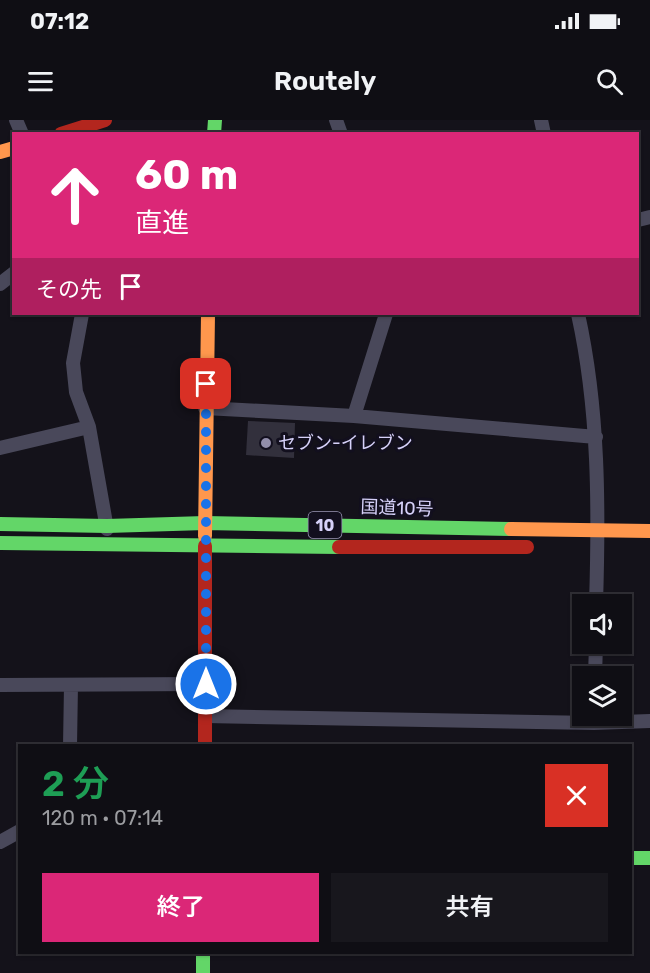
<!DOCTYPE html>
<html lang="ja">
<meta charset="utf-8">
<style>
body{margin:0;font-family:Rubik,"Noto Sans JP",sans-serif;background:#18171d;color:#f1f3f6;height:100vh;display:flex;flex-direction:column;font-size:22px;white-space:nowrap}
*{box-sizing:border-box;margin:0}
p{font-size:20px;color:#9b9ca0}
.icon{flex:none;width:33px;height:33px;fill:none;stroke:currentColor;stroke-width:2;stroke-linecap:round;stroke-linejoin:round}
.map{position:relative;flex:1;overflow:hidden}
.drawer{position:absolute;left:18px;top:624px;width:614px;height:210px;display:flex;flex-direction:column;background:#0f0e14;border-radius:0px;box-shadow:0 2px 4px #0004,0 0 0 2px #2f2e34}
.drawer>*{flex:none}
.banner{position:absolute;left:12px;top:12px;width:627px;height:183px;border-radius:0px;box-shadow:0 2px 4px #0004,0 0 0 2px #2f2e34;background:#db2777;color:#fff;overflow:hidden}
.fabs{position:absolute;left:572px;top:474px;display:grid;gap:12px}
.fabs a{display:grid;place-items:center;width:60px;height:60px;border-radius:0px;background:#0f0e14;box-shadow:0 2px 4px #0004,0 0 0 2px #2f2e34;font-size:30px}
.pin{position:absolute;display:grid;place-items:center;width:51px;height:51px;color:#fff;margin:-26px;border-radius:12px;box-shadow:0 3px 9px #0006}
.me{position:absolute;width:66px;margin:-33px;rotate:0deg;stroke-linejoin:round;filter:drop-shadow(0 0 4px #0008)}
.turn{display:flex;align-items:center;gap:21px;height:126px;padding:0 24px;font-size:27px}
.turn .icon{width:78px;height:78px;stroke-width:2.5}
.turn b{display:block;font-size:42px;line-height:51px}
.then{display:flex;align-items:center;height:57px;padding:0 24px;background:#0003;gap:12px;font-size:22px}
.round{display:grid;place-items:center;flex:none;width:63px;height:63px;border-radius:0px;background:#18171d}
.headline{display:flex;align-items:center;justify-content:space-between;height:102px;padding:0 24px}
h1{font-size:36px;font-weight:600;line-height:45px;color:#1e9e55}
.action{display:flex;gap:12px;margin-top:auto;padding:12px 24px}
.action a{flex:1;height:69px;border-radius:0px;background:#db2777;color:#fff;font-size:24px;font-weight:600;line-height:69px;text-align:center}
.action a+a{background:#18171d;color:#f1f3f6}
.status{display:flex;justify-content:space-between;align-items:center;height:42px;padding:0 30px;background:#0f0e14;direction:ltr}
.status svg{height:16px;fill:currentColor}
header{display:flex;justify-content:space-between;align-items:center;height:78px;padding:0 24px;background:#0f0e14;font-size:27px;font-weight:600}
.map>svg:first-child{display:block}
.building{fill:#32303c}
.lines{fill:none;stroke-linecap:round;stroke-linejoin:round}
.street{stroke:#49485a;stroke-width:14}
.fast{stroke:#63d668;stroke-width:14}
.slow{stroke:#ff974d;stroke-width:14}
.jam{stroke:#b3261e;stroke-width:14}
.route{stroke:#1a73e8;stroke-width:10;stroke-dasharray:0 18}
.poi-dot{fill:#928eab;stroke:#120f1e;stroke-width:2}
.labels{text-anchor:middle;stroke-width:6;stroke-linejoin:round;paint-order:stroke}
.shield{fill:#120f1e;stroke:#9b97b7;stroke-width:1.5}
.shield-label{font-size:16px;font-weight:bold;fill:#d6d1f9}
.poi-label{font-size:18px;fill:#d6d1f9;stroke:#120f1e;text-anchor:start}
.street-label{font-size:18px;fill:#d6d1f9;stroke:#120f1e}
</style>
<div class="status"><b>07:12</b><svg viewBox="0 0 49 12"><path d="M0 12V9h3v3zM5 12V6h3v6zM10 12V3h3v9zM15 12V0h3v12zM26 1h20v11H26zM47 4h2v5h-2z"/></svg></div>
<header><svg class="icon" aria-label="menu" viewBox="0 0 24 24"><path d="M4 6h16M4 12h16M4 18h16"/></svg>Routely<svg class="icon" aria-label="search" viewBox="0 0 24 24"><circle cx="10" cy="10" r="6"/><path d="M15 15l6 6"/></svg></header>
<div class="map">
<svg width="650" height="853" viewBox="0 0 650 853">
<rect width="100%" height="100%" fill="#14121a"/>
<path class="building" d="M 248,301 L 295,303 L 294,338 L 246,335 Z"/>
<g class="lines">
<path class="street" d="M 16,0 L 22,14
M 336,0 L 341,14
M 541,0 L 544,14
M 638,100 L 650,97
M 0,164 L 14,153
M 82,194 L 73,243 L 76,272 L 89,307 L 107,409
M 578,194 C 599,289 599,388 596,484
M 205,288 L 354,296 L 596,317
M 354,296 L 386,194
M 0,328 L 89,307
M 595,556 L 596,524
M 0,565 L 206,564
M 205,596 L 594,603 L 650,601
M 70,626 L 71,565
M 0,722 L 20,711"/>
<path class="fast" d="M 214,14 L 215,0
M 0,404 L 107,406 L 205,403 L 511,409
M 0,423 L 339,427
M 630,738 L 650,738
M 203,832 L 203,853"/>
<path class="slow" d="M 0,32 L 14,28
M 511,409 L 650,411
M 205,416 L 208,194"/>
<path class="jam" d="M 61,14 L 105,0
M 205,426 L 205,626
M 339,427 L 527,427"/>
</g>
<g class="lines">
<path class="route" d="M 206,564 L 206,264"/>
</g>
<circle class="poi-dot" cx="266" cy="323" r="6"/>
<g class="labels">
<rect class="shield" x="308.5" y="392" width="33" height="26" rx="4.5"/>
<g class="shield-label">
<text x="325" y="411">10</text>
</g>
<g class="poi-label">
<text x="278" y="329">セブン-イレブン</text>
</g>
<g class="street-label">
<text transform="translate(397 388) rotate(2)" y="6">国道10号</text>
</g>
</g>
</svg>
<div class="fabs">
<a><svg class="icon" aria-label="sound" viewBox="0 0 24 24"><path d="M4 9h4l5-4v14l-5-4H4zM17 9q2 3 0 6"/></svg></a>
<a><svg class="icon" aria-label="layers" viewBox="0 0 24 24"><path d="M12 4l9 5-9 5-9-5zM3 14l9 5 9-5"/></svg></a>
</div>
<div class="pin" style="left:206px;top:264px;background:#d93025"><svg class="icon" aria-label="arrive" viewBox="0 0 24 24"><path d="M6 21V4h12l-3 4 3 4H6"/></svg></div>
<svg class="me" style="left:206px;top:564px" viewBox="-20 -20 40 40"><circle r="17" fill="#1a73e8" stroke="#fff" stroke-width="3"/><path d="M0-11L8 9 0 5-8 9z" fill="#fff"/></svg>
<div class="banner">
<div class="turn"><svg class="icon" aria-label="ahead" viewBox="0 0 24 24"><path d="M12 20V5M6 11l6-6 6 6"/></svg><div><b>60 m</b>直進</div></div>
<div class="then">その先<svg class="icon" aria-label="arrive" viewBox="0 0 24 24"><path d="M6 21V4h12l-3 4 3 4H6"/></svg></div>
</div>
<section class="drawer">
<div class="headline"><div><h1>2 分</h1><p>120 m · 07:14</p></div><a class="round" style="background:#d93025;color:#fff"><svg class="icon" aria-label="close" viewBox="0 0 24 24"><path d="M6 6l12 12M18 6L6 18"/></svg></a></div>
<div class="action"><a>終了</a><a>共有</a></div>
</section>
</div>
